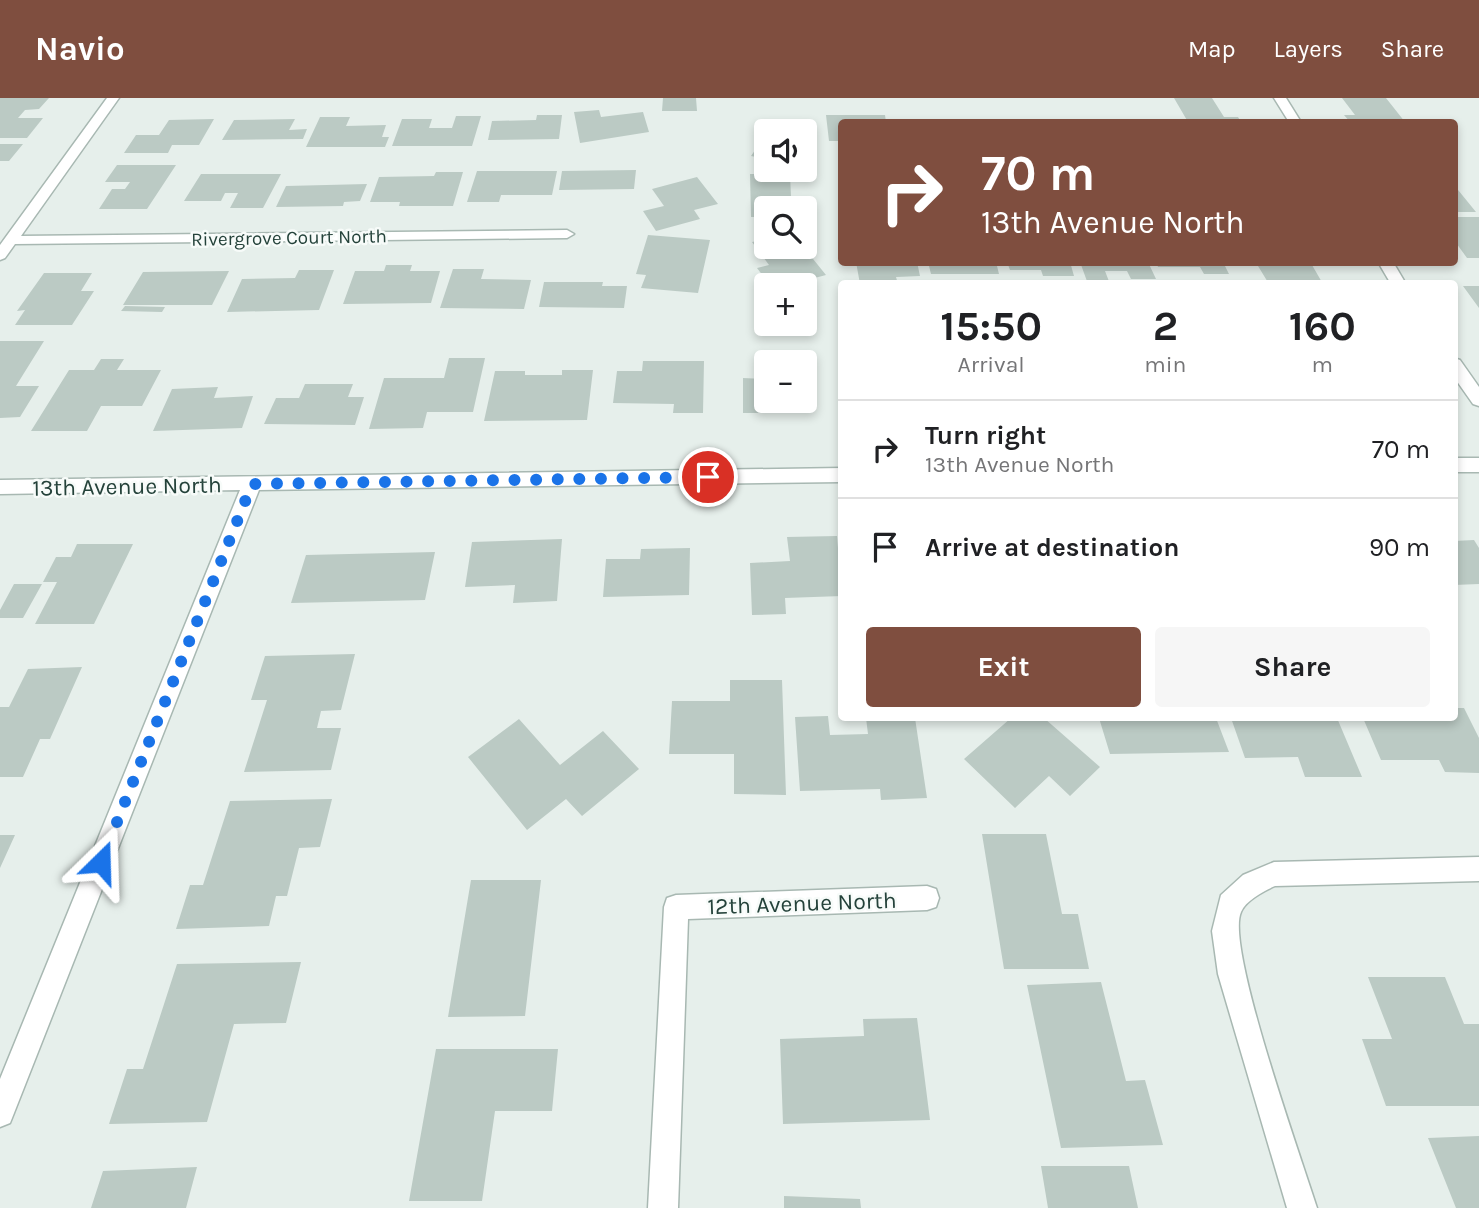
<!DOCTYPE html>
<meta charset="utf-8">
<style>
body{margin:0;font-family:Karla,sans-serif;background:#f6f6f6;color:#202124;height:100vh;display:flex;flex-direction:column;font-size:26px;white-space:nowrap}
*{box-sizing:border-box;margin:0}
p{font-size:23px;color:#757577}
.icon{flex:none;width:38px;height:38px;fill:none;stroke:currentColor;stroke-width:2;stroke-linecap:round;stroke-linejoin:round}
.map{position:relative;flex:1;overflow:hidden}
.panel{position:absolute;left:838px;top:182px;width:620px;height:441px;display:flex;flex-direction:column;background:#fff;border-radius:7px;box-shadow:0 4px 10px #0003}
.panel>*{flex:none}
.hud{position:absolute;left:838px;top:21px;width:620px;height:147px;border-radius:7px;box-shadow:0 4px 10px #0003;background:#7f4e3f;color:#fff;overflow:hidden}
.controls{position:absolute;left:754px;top:21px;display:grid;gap:14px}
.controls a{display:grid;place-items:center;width:63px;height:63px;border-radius:7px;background:#fff;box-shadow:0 4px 10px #0003;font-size:35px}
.pin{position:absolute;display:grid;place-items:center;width:60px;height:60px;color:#fff;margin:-30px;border:4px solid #fff;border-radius:50%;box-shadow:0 2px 7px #0007}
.me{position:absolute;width:77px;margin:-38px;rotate:22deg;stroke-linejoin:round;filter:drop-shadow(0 0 5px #0008)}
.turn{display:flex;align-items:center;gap:24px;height:147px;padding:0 28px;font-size:32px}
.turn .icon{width:91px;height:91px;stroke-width:2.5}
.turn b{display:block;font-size:49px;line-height:60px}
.eta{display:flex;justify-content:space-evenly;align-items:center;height:119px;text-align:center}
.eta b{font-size:42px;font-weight:700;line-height:49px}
.button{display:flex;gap:14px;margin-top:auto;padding:14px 28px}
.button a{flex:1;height:80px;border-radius:7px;background:#7f4e3f;color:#fff;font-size:28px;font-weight:700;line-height:80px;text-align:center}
.button a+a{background:#f6f6f6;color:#202124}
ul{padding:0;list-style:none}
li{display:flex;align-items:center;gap:21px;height:98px;padding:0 28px;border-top:2px solid #e0e0e0}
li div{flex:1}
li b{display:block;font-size:26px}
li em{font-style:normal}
header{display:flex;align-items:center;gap:42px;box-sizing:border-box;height:98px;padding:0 35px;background:#7f4e3f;color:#fff}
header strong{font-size:33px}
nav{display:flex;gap:38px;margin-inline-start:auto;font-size:24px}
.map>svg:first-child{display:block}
.building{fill:#bbcac4}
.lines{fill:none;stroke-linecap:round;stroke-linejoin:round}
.street-casing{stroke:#a8b8b2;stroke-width:3}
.street{fill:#fff;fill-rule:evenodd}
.route{stroke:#1a73e8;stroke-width:12;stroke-dasharray:0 21.6}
.labels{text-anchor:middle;stroke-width:5;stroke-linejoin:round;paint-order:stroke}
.far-street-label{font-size:19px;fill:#24423a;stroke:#f7fbf9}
.street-label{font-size:23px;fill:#24423a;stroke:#f7fbf9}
</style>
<header>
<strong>Navio</strong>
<nav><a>Map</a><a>Layers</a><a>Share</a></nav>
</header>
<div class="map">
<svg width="1479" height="1110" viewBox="0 0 1479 1110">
<rect width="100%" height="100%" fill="#e6efeb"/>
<path class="building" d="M 0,0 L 49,0 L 39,11 L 25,12 L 18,20 L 43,20 L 27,40 L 0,40 Z
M 663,0 L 696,0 L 697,13 L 662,13 Z
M 1174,0 L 1212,0 L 1224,19 L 1238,19 L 1241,24 L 1188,24 Z
M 1342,0 L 1386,0 L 1405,24 L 1350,24 L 1344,17 L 1355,17 Z
M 599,12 L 601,19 L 643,14 L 649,34 L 580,45 L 574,14 Z
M 537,17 L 562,17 L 559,41 L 488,42 L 492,23 L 536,22 Z
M 826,17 L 885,17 L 886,24 L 842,24 L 842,43 L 829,43 Z
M 456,18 L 481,18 L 472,48 L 392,48 L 402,21 L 432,21 L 429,30 L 452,30 Z
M 320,19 L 350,19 L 346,28 L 386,27 L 382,39 L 389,39 L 385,49 L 306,49 Z
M 214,21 L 199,47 L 172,47 L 168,55 L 124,55 L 136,37 L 159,37 L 169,22 Z
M 295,21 L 289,32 L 307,31 L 303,41 L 222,42 L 234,22 Z
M 776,23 L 812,31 L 805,41 L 805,33 L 769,33 Z
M 766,36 L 766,61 L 751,58 Z
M 0,46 L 23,46 L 9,63 L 0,63 Z
M 117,67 L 176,67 L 147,111 L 99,111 L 112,91 L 125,91 L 130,84 L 105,84 Z
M 636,72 L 634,91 L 559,92 L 562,73 Z
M 477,73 L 557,73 L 552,97 L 501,97 L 499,104 L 467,104 Z
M 436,74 L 463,74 L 453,108 L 399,108 L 400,104 L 370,104 L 379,79 L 434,78 Z
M 201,76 L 281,76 L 263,110 L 230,110 L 238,95 L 225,95 L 221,103 L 184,103 Z
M 750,76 L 790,76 L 791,99 L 797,99 L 798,110 L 766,110 L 766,119 L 751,119 Z
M 697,79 L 718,106 L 694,112 L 700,121 L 656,133 L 643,113 L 664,108 L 652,91 Z
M 367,86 L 360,103 L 344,104 L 343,108 L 276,109 L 286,88 Z
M 1454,87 L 1476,114 L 1454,114 Z
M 1454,119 L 1479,119 L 1479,160 L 1467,160 L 1454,142 Z
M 805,135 L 815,148 L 805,151 L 826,177 L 788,187 L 780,178 L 766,182 L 757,170 L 769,167 L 752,144 L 766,141 L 766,149 L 805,149 Z
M 648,137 L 710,142 L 698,195 L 641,190 L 646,177 L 636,176 Z
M 856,164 L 917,164 L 920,178 L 896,179 L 898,186 L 860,186 Z
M 928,164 L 996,164 L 999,176 L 931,176 Z
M 1007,164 L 1070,164 L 1074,178 L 1043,178 L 1041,172 L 1010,172 Z
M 1080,164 L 1148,164 L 1156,181 L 1131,181 L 1127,173 L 1105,173 L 1110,186 L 1088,186 Z
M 1156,164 L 1223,164 L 1229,176 L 1204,176 L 1200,169 L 1158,169 Z
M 386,167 L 412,167 L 410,173 L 440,173 L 431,205 L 343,206 L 355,173 L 384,173 Z
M 1312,167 L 1323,186 L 1269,186 L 1258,168 Z
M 453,171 L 484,171 L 481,181 L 531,182 L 524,211 L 440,210 Z
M 299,172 L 334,172 L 319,212 L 227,214 L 242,181 L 295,180 Z
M 229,173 L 212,207 L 123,207 L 143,174 Z
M 44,175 L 92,175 L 81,193 L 94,193 L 72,227 L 15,227 L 25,212 L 17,213 Z
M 544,184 L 603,184 L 602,188 L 627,188 L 624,210 L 539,209 Z
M 1463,188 L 1479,188 L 1479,210 Z
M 125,208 L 165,209 L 162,214 L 121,213 Z
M 0,243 L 44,243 L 16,288 L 39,288 L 20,319 L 0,320 Z
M 449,260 L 485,260 L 473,314 L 427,314 L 423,330 L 369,331 L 384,280 L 444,280 Z
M 101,261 L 124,261 L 117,272 L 161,272 L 142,308 L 101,308 L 87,333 L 31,333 L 69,272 L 94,272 Z
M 643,263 L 704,263 L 703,315 L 673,315 L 674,306 L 613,305 L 617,273 L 642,273 Z
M 562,272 L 593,272 L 587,322 L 484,323 L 495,273 L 525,273 L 525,277 L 562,277 Z
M 743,280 L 766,281 L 766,303 L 805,303 L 805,280 L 815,280 L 816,307 L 787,307 L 787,315 L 743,315 Z
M 305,286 L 353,286 L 348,299 L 364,299 L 355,327 L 264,326 L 276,300 L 299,300 Z
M 218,289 L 214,300 L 253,298 L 242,330 L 153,333 L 172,291 Z
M 837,438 L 842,498 L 785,500 L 786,516 L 752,517 L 750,465 L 790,463 L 787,439 Z
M 562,441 L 557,503 L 513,505 L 515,487 L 465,489 L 472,444 Z
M 1474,442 L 1479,450 L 1479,486 L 1454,487 L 1454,443 Z
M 77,446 L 133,446 L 94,526 L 35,526 L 57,484 L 43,484 L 56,459 L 71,459 Z
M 690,450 L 689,497 L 603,499 L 606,461 L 640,461 L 641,451 Z
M 435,454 L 425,502 L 291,505 L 306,457 Z
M 14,486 L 42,486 L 23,520 L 0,520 L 0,512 Z
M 355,556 L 341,612 L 321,613 L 317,630 L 341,630 L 331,672 L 244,674 L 267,602 L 251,602 L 265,558 Z
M 82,569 L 50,641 L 40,641 L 23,679 L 0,679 L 0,609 L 9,609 L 28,571 Z
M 730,582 L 782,582 L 786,697 L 734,696 L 734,656 L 669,656 L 672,603 L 730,603 Z
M 1454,610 L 1464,610 L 1479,640 L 1479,675 L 1445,674 L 1439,662 L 1381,662 L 1363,620 L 1454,620 Z
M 828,618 L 830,637 L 868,636 L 866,620 L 915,620 L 927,700 L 881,702 L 880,691 L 800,693 L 795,619 Z
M 1011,620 L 1044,620 L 1100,669 L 1070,698 L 1049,678 L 1015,710 L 964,661 Z
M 1099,620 L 1216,620 L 1229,654 L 1110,656 Z
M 1231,620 L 1337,620 L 1362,679 L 1305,679 L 1298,659 L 1245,660 Z
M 519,621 L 560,667 L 603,633 L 639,671 L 582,718 L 566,701 L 527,732 L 468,659 Z
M 332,701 L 320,749 L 299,750 L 287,798 L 276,798 L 269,828 L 176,831 L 190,787 L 203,787 L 230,703 Z
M 982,736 L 1046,736 L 1062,816 L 1078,816 L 1089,871 L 1004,871 Z
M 0,737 L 15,737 L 0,770 Z
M 471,782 L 541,782 L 525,918 L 448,919 Z
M 301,864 L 286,925 L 234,926 L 207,1024 L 109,1026 L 127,971 L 143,971 L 177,866 Z
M 1368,879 L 1445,879 L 1464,926 L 1479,926 L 1479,1008 L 1386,1008 L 1362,941 L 1392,941 Z
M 1101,884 L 1126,983 L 1145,982 L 1163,1047 L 1061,1050 L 1027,887 Z
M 917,920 L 930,1022 L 783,1026 L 780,941 L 864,938 L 863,921 Z
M 436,951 L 558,951 L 552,1013 L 495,1013 L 482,1103 L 409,1103 Z
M 1479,1038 L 1479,1110 L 1456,1110 L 1428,1040 Z
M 1041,1068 L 1129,1068 L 1138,1110 L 1048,1110 Z
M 197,1069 L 186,1110 L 91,1110 L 103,1073 Z
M 784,1098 L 860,1101 L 861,1110 L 784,1110 Z"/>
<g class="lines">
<g class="street-casing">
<path id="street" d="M 107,0 L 119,0 L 21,138 L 567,132 L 574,136 L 567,140 L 15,146 L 5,160 L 0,162 L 0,147 Z
M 1274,0 L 1286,0 L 1301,24 L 1289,24 Z
M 1378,164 L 1393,164 L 1406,186 L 1391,186 Z
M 1454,260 L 1460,262 L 1479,289 L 1479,308 L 1473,306 L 1454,279 Z
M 1454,360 L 1479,360 L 1479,374 L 1454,374 Z
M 842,370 L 842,384 L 259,392 L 14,1015 L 10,1025 L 0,1029 L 0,981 L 240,392 L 0,396 L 0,382 Z
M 1479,759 L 1479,783 L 1275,788 C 1264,793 1246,802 1241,814 C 1225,848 1302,1062 1317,1110 L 1287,1110 L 1218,876 L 1212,833 L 1221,797 L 1243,777 L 1274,764 Z
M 927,788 L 936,791 L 939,800 L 936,809 L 927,812 L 688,821 L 678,1110 L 648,1110 L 664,809 L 667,800 L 676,797 Z"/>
</g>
<use href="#street" class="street"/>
</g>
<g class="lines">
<path class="route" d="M 101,764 L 252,386 L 708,379"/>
</g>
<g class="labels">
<g class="far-street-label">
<text transform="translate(289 139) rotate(-1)" y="7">Rivergrove Court North</text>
</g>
<g class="street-label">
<text transform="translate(127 388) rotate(-1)" y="8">13th Avenue North</text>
<text transform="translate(802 805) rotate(-2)" y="8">12th Avenue North</text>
</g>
</g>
</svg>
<div class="controls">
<a><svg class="icon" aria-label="sound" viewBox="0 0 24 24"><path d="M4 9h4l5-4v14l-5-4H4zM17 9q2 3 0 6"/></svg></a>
<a><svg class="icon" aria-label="search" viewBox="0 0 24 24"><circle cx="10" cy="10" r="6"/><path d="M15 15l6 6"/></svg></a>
<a>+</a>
<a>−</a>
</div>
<div class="pin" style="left:708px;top:379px;background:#d93025"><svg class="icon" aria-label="arrive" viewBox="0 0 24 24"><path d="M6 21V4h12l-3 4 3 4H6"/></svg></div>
<svg class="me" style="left:101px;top:764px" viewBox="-20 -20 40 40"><path d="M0-17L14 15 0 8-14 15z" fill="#1a73e8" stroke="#fff" stroke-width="4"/></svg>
<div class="hud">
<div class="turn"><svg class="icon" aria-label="right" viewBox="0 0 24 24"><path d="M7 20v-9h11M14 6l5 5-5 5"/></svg><div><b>70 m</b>13th Avenue North</div></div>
</div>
<section class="panel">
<div class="eta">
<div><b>15:50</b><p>Arrival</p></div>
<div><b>2</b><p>min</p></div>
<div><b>160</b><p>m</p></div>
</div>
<ul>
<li><svg class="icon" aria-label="right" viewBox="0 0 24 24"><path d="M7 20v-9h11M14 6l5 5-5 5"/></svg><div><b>Turn right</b><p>13th Avenue North</p></div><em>70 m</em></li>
<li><svg class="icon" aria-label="arrive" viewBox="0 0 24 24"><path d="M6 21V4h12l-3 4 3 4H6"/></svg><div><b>Arrive at destination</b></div><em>90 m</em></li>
</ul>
<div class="button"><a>Exit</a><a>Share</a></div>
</section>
</div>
